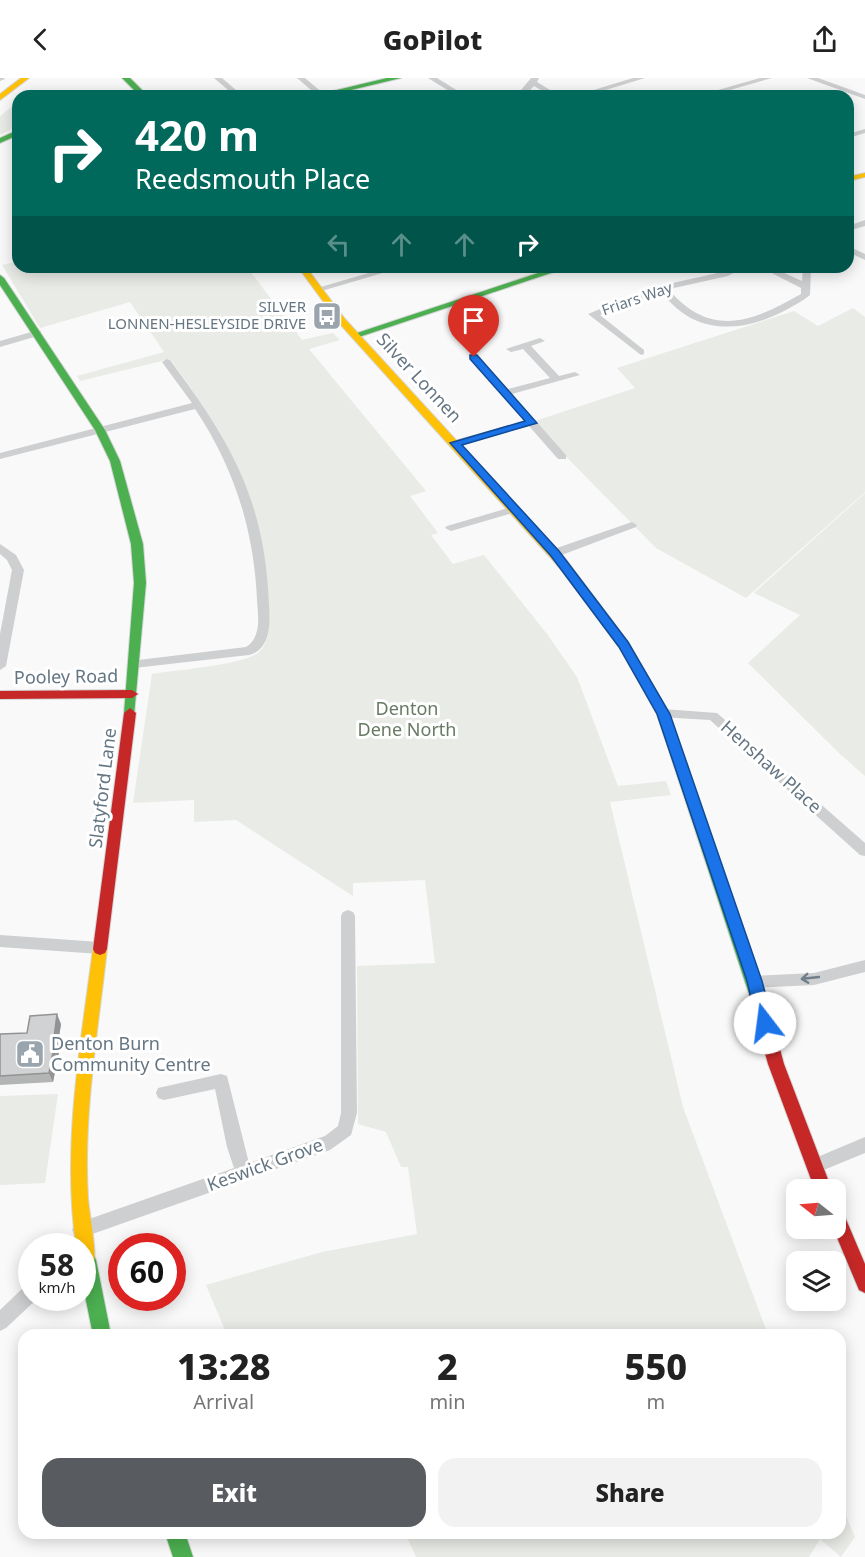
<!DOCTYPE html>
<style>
body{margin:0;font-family:"Noto Sans",sans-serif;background:#f2f2f2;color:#222;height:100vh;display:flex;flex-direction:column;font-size:22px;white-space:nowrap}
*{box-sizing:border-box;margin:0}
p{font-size:20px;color:#767676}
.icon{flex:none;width:33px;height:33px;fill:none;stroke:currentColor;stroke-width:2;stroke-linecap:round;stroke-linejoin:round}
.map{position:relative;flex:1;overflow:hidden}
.side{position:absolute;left:18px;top:1251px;width:828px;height:210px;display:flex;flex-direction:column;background:#fff;border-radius:18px;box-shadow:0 3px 15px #0003}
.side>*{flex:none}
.guide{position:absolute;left:12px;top:12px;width:842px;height:183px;border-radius:18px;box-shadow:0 3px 15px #0003;background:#00695c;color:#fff;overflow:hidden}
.needle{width:39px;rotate:287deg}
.controls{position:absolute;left:786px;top:1101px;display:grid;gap:12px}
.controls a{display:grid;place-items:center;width:60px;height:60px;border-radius:12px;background:#fff;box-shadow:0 3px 15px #0003;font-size:30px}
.speed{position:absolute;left:18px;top:1155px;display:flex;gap:12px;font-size:30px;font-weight:700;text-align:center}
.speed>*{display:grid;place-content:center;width:78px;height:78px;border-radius:50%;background:#fff;box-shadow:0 3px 15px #0003;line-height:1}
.speed small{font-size:15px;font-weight:400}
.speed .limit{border:9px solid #d22;background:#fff;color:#111}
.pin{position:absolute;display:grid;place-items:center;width:51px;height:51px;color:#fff;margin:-62px -26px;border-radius:50% 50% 50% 0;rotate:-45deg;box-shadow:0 0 6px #0007}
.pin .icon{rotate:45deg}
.me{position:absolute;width:66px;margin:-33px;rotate:345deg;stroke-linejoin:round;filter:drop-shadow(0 0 4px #0008)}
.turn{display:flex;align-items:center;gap:21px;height:126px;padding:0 24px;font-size:27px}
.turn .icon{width:78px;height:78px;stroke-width:2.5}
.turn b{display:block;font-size:42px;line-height:51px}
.lanes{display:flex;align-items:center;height:57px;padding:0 24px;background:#0003;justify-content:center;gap:30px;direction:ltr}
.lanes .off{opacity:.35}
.eta{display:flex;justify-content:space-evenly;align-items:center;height:102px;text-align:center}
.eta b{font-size:36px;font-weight:800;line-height:42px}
.cta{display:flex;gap:12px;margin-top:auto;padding:12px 24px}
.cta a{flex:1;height:69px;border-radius:18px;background:#585c60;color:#fff;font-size:24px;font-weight:800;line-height:69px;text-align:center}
.cta a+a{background:#f2f2f2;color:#222}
header{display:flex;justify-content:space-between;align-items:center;height:78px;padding:0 24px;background:#fff;font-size:27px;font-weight:800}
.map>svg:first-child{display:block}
.green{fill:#e8ebe6}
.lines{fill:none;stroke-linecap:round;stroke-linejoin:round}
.fast-casing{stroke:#d5d6d7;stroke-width:2}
.slow-casing{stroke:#d5d6d7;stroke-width:2}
.jam-casing{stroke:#d5d6d7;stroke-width:2}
.street{fill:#cecfd0;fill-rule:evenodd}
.fast{fill:#4caf50;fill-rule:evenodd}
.slow{fill:#ffc107;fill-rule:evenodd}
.jam{fill:#c62828;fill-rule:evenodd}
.wall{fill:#b3b5b5}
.shaded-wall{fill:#929394}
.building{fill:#d0d2d3;stroke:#929394;stroke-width:1.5}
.oneway{stroke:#707f8b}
.route{fill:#1a73e8;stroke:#114b97;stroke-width:1.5}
.labels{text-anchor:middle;stroke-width:6;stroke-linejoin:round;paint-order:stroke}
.far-street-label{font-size:15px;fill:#657683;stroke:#fff}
.far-poi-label{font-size:15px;fill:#657683;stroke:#fff;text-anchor:end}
.street-label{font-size:18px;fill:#657683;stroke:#fff}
.park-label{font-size:18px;fill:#687a64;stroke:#fff}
.poi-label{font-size:18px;fill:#657683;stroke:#fff;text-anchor:start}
</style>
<header><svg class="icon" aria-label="back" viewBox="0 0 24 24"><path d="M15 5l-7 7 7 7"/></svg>GoPilot<svg class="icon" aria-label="share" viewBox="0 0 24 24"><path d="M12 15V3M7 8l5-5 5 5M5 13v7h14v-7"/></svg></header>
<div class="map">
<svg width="865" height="1479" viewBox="0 0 865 1479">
<rect width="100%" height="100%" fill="#f9f9f9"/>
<path class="green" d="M 18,24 L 18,48 L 0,57 L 0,38 Z
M 18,183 L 18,189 L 247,189 L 302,262 L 333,255 L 340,262 L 309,271 L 426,413 L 410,418 L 438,455 L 431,457 L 453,486 L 484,477 L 547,556 L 577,599 L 618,708 L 666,703 L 671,717 L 610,724 L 683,1029 L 768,1257 L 227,1257 L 206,1207 L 322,1174 L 417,1156 L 408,1089 L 401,1089 L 386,1054 L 358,1046 L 357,888 L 435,885 L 425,802 L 353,805 L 353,818 L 236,742 L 194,744 L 194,722 L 133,725 L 152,596 C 174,592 245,587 259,574 C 272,562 268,542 268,526 C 267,431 225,355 170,281 L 80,303 L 77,298 L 164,274 L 130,224 L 40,250 L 2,187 Z
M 853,230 L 865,239 L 865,414 L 746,520 L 656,470 L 532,344 L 635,310 L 617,290 L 794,233 L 818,248 Z
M 865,415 L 865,698 L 840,676 L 748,585 L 800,537 L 754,515 Z
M 58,1016 L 45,1105 L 0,1107 L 0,1018 Z
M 840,1424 L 855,1459 L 841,1479 L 820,1461 L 809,1479 L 416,1479 L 405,1455 L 840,1455 Z"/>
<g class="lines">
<g class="fast-casing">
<path id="fast" d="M 122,0 L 130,0 L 148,18 L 140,18 Z
M 387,0 L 401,0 L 326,18 L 312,18 Z
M 18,52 L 18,57 L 0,65 L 0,60 Z
M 556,189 L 569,189 L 359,259 L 351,257 Z
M 0,197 L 4,200 L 105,352 L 120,383 L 143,466 L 146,505 L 134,638 L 126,638 L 124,635 L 134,505 L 131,466 L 110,383 L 95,352 L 0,207 Z
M 563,482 L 567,483 L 628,564 L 669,636 L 765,916 L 762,921 L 757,922 L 752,921 L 749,916 L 657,636 L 619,569 L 557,486 Z
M 87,1174 L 93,1176 L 96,1182 L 111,1257 L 93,1257 L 82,1203 L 82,1175 Z
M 165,1455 L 185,1455 L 193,1479 L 173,1479 Z"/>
</g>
<g class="slow-casing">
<path id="slow" d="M 21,0 L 29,0 L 0,22 L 0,16 Z
M 865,95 L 865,99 L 848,103 L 848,99 Z
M 298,189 L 306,189 L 345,241 L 567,483 L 567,489 L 559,489 L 339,245 Z
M 100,865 L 105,867 L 107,871 C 98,953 83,1037 88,1120 C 89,1135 98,1177 93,1188 L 87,1190 L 82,1189 L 82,1168 L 76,1168 C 62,1069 80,970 93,871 L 95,867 Z"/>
</g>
<g class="jam-casing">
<path id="jam" d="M 132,612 L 138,616 L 132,620 L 0,621 L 0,613 Z
M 130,630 L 136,635 L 107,871 L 105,875 L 100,877 L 95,875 L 93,871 L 124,635 Z
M 757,910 L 762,911 L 765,916 L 784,986 L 832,1112 L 815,1112 L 768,986 L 749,916 L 752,911 Z
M 836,1130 L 842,1132 L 865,1186 L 865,1215 L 859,1212 L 833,1150 L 836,1150 Z"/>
</g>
<path class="street" d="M 0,0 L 4,0 L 5,1 L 0,3 Z
M 214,0 L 222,0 L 243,18 L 235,18 Z
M 297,0 L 305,0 L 325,17 L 318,18 Z
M 428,0 L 437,0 L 466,18 L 457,18 Z
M 531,0 L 539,0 L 537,4 L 560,18 L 551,18 L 534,8 L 524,18 L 516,18 Z
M 633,0 L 645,0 L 586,18 L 574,18 Z
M 760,0 L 772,0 L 709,18 L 697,18 Z
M 807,0 L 818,0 L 865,17 L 865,21 Z
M 865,51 L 865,55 L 848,60 L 848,56 Z
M 865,142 L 865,148 L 848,153 L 848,148 Z
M 848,168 L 865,176 L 865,182 L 848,174 Z
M 389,189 L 403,189 L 318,214 L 314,211 Z
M 733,189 L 744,189 L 728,198 L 674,210 L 670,213 C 712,261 754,243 801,216 L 801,210 L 760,189 L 771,189 L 802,203 L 803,189 L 811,189 L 810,217 C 803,223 794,227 786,232 C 742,255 696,258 663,216 L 640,221 L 600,237 L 644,272 L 644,276 L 641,277 L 588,236 L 634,217 L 662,211 L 668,206 L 722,194 Z
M 38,252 L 41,253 L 41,257 L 0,269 L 0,263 Z
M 540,260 L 545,263 L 531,268 L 559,298 L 575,294 L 580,297 L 512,316 L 566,377 L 566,381 L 558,381 L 529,348 L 455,368 L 451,367 L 451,363 L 525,343 L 471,281 L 471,277 L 477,277 L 508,311 L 550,300 L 523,271 L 511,274 L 506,271 Z
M 167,281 L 170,282 C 231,364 265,422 269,527 C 270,546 271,571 249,577 L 134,590 L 128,586 L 130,583 L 246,569 C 262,559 258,538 257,522 C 254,452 234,389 195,331 L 0,381 L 0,375 L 192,325 L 162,284 Z
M 515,428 L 519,429 L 519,433 L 451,453 L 445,450 L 447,448 Z
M 632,444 L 637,447 L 636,449 L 559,478 L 551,478 L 549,475 L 551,472 Z
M 0,466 L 16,477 L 24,492 L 6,588 L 0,592 L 0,556 L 12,492 L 7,482 L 0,476 Z
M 663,631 L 717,635 L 865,765 L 865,778 L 860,777 L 710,642 L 659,639 L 657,636 L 659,633 Z
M 348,832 L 353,834 L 355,838 L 357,1035 L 351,1057 L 330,1072 L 81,1160 L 75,1158 L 72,1152 L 75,1146 L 234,1090 L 227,1069 L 215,1011 L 164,1022 L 158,1020 L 156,1015 L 158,1010 L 221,996 L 227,998 L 249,1085 L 325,1058 L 338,1048 L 341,1035 L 341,838 L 343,834 Z
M 0,857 L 100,864 L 105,866 L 107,870 L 105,874 L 100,876 L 0,869 Z
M 865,882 L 865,894 L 814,907 L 754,910 L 749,908 L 747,904 L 749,900 L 754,898 L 814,895 Z
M 865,1059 L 865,1075 L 814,1096 L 808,1093 L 806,1088 L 808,1083 Z
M 32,1204 L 32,1220 L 38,1220 L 6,1250 L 0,1253 L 0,1232 L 26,1207 Z"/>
<use href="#fast" class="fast"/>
<use href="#slow" class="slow"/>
<use href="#jam" class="jam"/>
</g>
<path class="wall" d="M 61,946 L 58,965 L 60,969 L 53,1004 L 0,1007 L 0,956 L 27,955 Z"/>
<path class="shaded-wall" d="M 57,936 L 61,946 L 58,965 L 60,969 L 53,1004 L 49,995 Z"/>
<path class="building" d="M 57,936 L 54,960 L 56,959 L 49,995 L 0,998 L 0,956 L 27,955 L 30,938 Z"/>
<defs><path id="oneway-shaft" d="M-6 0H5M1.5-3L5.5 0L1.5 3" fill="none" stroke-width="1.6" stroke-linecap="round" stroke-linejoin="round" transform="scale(1.5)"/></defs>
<use class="oneway" href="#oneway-shaft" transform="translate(810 900) rotate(174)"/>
<path class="route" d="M 470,277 L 477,277 L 537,345 L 462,367 L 559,473 L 628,564 L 670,636 L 762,903 L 773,945 L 771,950 L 765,952 L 760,950 L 757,945 L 747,903 L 657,636 L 619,569 L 551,478 L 450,365 L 525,343 L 470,281 Z"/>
<defs>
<g id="bus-square" transform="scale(1.5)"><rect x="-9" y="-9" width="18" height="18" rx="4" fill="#99a4ac" stroke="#fff"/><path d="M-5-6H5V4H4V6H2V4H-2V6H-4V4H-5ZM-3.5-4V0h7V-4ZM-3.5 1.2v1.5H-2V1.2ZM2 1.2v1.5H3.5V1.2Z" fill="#fff"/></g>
<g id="civic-square" transform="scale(1.5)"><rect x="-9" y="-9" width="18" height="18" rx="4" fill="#99a4ac" stroke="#fff"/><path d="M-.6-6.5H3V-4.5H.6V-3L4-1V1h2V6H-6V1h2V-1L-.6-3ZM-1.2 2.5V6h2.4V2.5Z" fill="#fff"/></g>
</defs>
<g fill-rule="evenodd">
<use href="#bus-square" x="327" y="238"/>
<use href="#civic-square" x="30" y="976"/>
</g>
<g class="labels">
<g class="far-street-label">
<text transform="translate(637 221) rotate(-19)" y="5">Friars Way</text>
</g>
<g class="far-poi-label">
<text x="306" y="234">SILVER<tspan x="306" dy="17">LONNEN-HESLEYSIDE DRIVE</tspan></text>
</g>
<g class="street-label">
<text transform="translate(419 300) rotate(47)" y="6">Silver Lonnen</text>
<text transform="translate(66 599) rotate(-1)" y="6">Pooley Road</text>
<text transform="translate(771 689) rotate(42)" y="6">Henshaw Place</text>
<text transform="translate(103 710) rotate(-83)" y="6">Slatyford Lane</text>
<text transform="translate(265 1087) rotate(-20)" y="6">Keswick Grove</text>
</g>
<g class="park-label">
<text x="407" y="637">Denton<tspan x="407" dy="21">Dene North</tspan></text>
</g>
<g class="poi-label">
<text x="51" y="972">Denton Burn<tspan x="51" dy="21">Community Centre</tspan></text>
</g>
</g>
</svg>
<div class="controls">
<a><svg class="needle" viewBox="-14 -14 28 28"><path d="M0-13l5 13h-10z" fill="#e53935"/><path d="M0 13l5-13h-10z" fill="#767676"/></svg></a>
<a><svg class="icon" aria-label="layers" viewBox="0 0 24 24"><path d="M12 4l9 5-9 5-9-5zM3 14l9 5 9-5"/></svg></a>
</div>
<div class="speed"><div>58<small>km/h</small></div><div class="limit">60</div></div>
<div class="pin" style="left:474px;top:279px;background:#d93025"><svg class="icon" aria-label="arrive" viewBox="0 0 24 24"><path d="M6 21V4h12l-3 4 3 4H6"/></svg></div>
<svg class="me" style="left:765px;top:945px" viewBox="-20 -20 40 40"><circle r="19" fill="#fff"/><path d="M0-13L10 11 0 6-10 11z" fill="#1a73e8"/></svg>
<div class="guide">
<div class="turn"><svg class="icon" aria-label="right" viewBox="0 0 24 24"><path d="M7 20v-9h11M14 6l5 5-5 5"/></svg><div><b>420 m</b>Reedsmouth Place</div></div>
<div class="lanes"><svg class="icon off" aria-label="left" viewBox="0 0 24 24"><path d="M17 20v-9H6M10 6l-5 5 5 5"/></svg><svg class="icon off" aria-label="ahead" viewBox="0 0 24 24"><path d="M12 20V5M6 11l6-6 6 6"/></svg><svg class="icon off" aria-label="ahead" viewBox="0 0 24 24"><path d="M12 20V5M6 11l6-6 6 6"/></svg><svg class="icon" aria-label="right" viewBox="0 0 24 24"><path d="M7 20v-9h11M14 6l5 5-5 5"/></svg></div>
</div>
<section class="side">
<div class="eta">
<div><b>13:28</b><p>Arrival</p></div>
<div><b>2</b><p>min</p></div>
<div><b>550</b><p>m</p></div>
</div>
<div class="cta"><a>Exit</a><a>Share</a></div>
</section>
</div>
